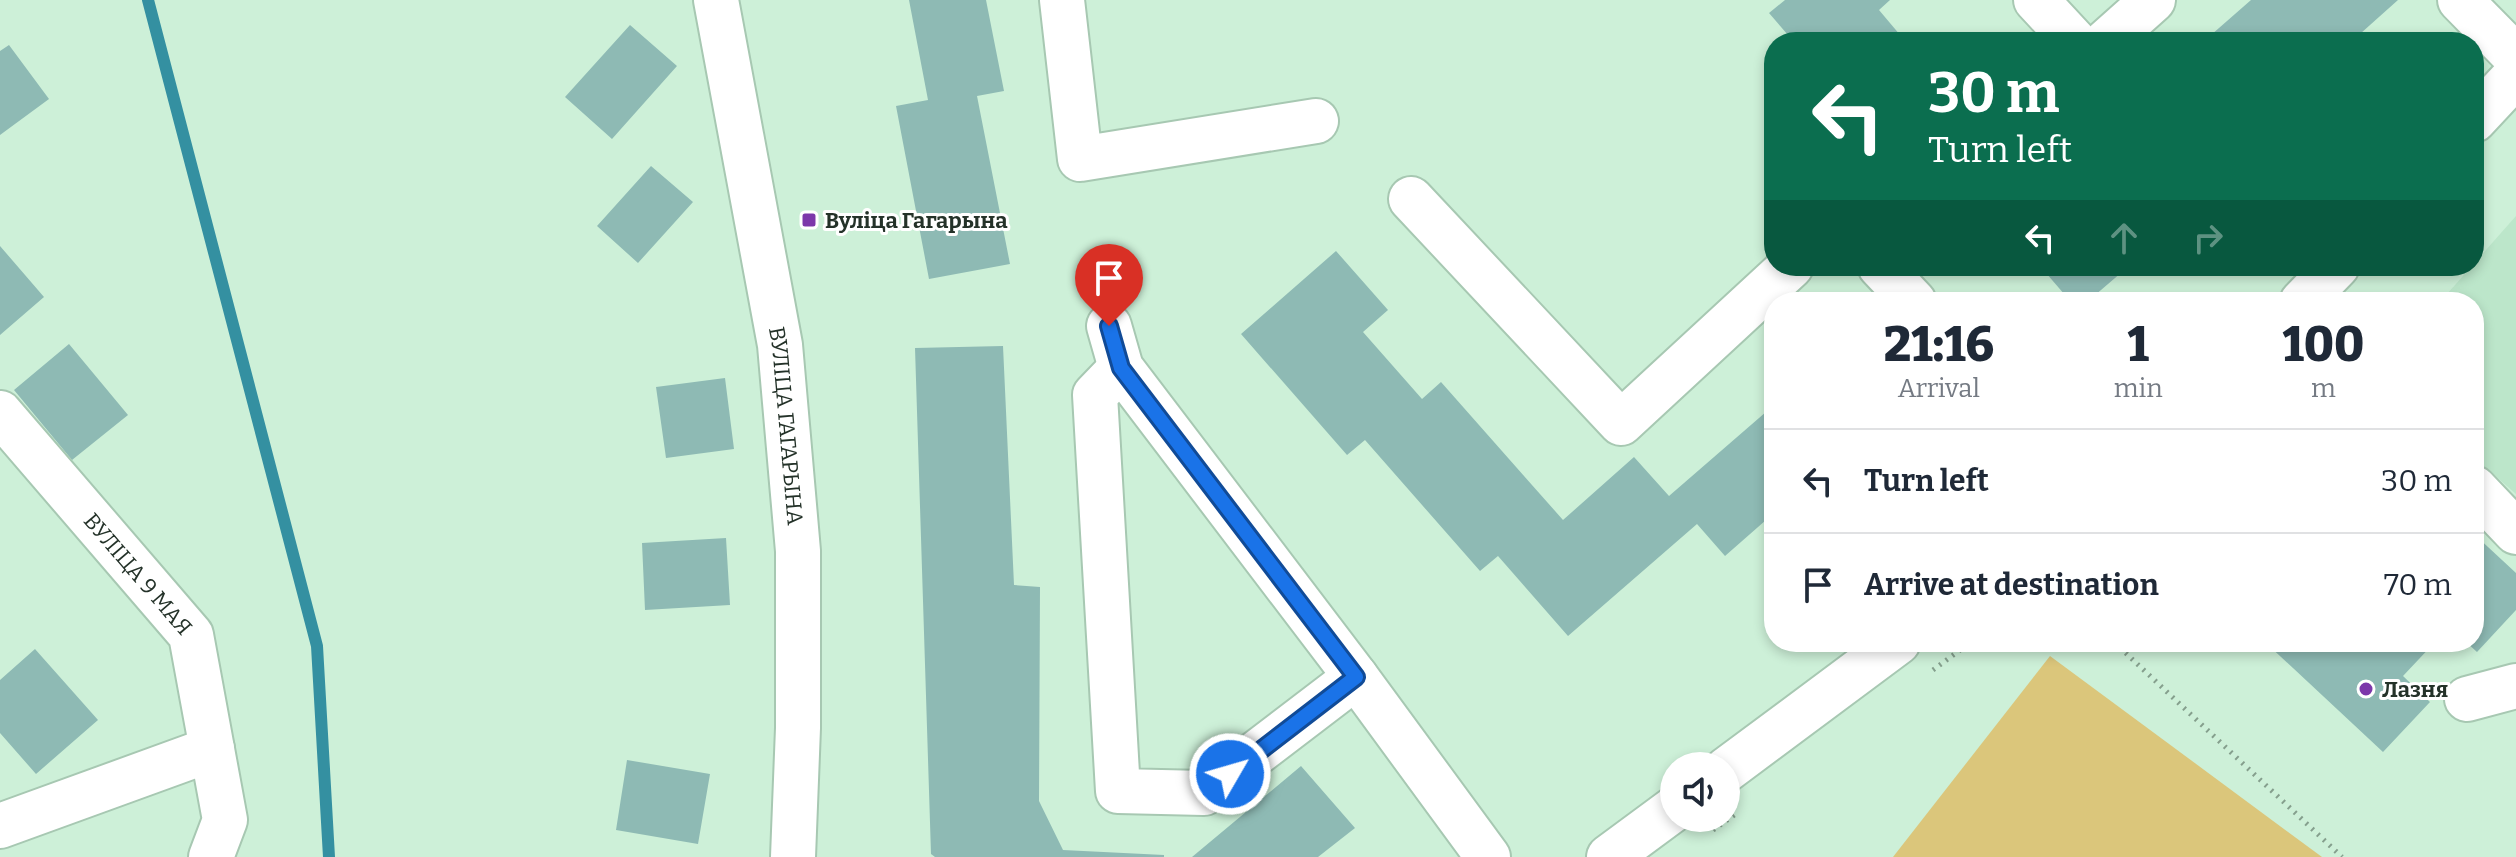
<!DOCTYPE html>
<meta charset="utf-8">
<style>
body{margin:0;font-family:Bitter,serif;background:#f6f6f7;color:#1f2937;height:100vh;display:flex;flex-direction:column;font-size:30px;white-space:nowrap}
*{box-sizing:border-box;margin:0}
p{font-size:26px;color:#747a83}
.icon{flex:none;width:44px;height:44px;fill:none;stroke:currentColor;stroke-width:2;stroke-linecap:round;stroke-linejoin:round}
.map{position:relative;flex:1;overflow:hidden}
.side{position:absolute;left:1764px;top:292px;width:720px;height:360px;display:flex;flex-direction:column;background:#fff;border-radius:32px;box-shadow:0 4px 12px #0003}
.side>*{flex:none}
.hud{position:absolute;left:1764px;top:32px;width:720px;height:244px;border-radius:32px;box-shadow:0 4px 12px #0003;background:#0b6e4f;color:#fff;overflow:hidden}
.buttons{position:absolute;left:1660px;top:752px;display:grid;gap:16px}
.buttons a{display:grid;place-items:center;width:80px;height:80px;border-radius:50%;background:#fff;box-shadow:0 4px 12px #0003;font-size:40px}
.pin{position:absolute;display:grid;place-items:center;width:68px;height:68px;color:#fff;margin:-82px -34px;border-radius:50% 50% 50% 0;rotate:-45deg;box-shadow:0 0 8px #0007}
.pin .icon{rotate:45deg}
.me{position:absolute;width:88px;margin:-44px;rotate:52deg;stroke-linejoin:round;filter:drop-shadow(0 0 6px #0008)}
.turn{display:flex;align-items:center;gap:28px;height:168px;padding:0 32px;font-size:36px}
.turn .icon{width:104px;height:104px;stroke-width:2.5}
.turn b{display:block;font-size:56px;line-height:68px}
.lanes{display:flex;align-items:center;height:76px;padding:0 32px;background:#0003;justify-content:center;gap:40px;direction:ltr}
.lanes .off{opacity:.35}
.eta{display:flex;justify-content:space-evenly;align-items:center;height:136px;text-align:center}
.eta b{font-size:48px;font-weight:800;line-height:56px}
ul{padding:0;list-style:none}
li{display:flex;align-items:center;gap:24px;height:104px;padding:0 32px;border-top:2px solid #e0e1e3}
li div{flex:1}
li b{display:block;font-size:30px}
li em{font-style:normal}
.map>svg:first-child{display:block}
.built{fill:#bce6ca}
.green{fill:#dbc67b}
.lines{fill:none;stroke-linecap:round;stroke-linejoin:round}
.stream{stroke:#3490a1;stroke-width:12}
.building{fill:#8ebab4}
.minor-casing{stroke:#a7c8b2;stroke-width:48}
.path{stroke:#859f8d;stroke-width:5;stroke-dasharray:2 6;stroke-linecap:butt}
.minor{stroke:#fff;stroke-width:44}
.route-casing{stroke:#114b97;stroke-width:20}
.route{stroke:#1a73e8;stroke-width:14}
.poi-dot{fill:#7c37aa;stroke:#fff;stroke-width:3}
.labels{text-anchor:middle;stroke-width:6;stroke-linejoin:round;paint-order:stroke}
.poi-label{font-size:22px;font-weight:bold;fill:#243229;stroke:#fff;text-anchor:start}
.street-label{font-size:22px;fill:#243229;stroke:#fff}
</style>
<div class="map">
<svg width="2516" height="857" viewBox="0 0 2516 857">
<rect width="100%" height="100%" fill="#cdf0d8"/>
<path class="built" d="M 2516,216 L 2516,494 L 2474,457 L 2474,302 L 2440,302 Z"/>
<path class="green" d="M 2050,656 L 2322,857 L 1893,857 Z"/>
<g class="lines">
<path class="stream" d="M 148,0 L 317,646 L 329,857"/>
</g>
<path class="building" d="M 909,0 L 986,0 L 1004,91 L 977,96 L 1010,264 L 929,279 L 896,106 L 928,100 Z
M 1785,0 L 1890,0 L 1879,10 L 1906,42 L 1794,42 L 1769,13 Z
M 2251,0 L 2398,0 L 2351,42 L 2203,42 Z
M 630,25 L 677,66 L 612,139 L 565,97 Z
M 9,45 L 49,99 L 0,135 L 0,51 Z
M 651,166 L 693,202 L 638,263 L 597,226 Z
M 0,246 L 44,297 L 0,335 Z
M 1336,251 L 1388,310 L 1363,332 L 1422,399 L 1441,382 L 1563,520 L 1634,457 L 1669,496 L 1774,405 L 1774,513 L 1725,556 L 1697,524 L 1568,636 L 1498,556 L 1480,571 L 1365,440 L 1347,455 L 1241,334 Z
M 2040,266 L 2129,266 L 2087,302 L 2071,302 Z
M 69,344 L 128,415 L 72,460 L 14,390 Z
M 1003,346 L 1014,585 L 1040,587 L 1039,801 L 1063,850 L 1164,855 L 1164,857 L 935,857 L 931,854 L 915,348 Z
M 725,378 L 734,449 L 666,458 L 656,387 Z
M 2474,534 L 2516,573 L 2516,610 L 2477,652 L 2466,642 L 2474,642 Z
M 726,538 L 730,605 L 645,610 L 642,543 Z
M 2265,642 L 2435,642 L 2403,676 L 2430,702 L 2383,752 Z
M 35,649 L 98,720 L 36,774 L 0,733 L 0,680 Z
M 627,760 L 710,774 L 698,844 L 616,830 Z
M 1301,766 L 1355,828 L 1318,857 L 1192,857 Z"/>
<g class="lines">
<g class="minor-casing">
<g id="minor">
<path id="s1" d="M 716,0 L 780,345 L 798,551 L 798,728 L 793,857"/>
<path d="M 1062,0 L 1080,159 L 1316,121"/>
<path d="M 2036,0 L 2075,42"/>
<path d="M 2460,0 L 2516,57"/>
<path d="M 2106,42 L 2153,0"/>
<path d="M 2474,120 L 2516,75"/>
<path d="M 1411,199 L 1621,423 L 1791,266"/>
<path d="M 1880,266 L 1914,302"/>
<path d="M 2302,302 L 2337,266"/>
<path d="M 1109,326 L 1121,368 L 1356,677 L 1488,857"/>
<path d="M 1121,368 L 1095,395 L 1118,791 L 1204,793 L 1356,677"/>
<path id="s2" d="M 0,413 L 191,635 L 225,820 L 211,857"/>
<path d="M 2474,488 L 2516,532"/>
<path d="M 2467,699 L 2516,686"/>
<path d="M 1726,770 L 1898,642"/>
<path d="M 0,826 L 212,749"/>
<path d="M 1609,857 L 1674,809"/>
</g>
</g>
<path class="path" d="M 2114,642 L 2342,857
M 1933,670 L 1971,642
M 1713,830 L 1737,813"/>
<use href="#minor" class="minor"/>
</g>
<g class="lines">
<g class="route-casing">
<path id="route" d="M 1109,326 L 1121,368 L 1356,677 L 1230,774"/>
</g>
<use href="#route" class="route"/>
</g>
<g class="poi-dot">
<rect x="801" y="212" width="16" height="16" rx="4"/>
<circle cx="2366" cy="689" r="8"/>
</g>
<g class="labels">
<g class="poi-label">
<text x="825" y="228">Вуліца Гагарына</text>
<text x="2382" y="697">Лазня</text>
</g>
<g class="street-label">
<text dy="8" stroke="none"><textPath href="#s1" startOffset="432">ВУЛІЦА ГАГАРЫНА</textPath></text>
<text dy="8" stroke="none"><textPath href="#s2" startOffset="212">ВУЛІЦА 9 МАЯ</textPath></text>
</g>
</g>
</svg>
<div class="buttons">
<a><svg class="icon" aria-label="sound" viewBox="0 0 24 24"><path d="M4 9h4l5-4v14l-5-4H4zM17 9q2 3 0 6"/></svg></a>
</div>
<div class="pin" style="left:1109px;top:326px;background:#d93025"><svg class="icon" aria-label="arrive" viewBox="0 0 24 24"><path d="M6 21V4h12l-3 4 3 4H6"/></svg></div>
<svg class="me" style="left:1230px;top:774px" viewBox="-20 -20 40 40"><circle r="17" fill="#1a73e8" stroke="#fff" stroke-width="3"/><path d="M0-11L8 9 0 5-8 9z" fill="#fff"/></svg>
<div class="hud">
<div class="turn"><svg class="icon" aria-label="left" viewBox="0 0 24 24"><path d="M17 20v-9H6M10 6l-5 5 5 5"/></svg><div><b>30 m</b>Turn left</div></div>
<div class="lanes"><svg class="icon" aria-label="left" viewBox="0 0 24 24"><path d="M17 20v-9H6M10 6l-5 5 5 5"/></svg><svg class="icon off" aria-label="ahead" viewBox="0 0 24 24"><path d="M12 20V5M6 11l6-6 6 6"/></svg><svg class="icon off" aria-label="right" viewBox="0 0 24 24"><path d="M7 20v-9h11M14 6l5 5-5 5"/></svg></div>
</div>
<section class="side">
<div class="eta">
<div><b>21:16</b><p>Arrival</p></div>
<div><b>1</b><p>min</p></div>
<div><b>100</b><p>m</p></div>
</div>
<ul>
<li><svg class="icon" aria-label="left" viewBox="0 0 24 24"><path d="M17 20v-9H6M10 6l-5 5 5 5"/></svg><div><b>Turn left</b></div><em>30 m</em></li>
<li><svg class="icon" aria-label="arrive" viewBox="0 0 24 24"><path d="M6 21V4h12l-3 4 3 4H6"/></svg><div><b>Arrive at destination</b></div><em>70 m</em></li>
</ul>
</section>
</div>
